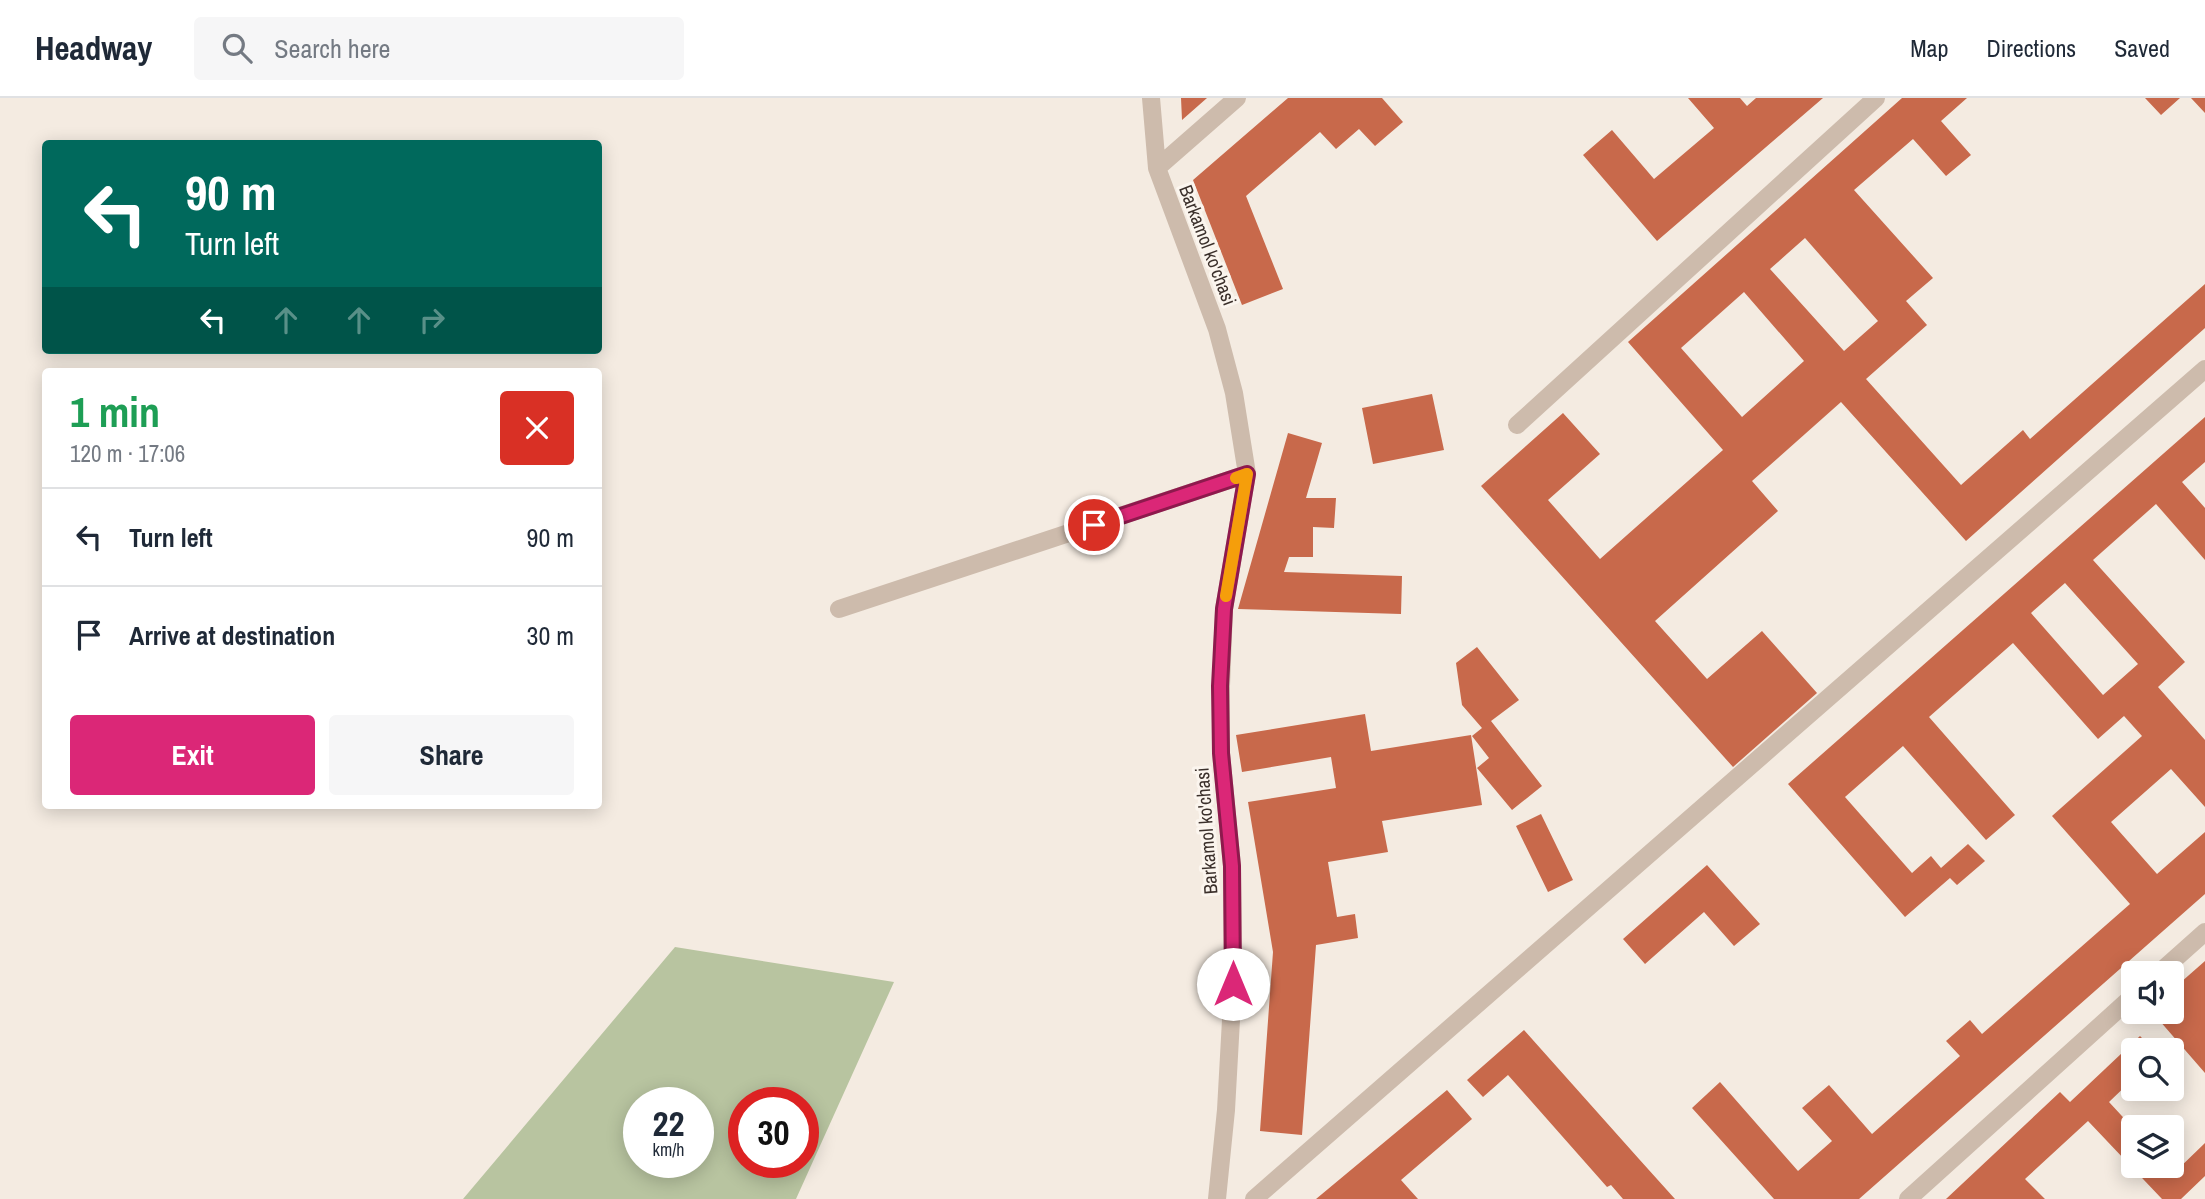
<!DOCTYPE html>
<meta charset="utf-8">
<style>
body{margin:0;font-family:"Archivo Narrow",sans-serif;background:#f6f6f7;color:#1f2937;height:100vh;display:flex;flex-direction:column;font-size:26px;white-space:nowrap}
*{box-sizing:border-box;margin:0}
p{font-size:23px;color:#747a83}
.icon{flex:none;width:38px;height:38px;fill:none;stroke:currentColor;stroke-width:2;stroke-linecap:round;stroke-linejoin:round}
.map{position:relative;flex:1;overflow:hidden}
.drawer{position:absolute;left:42px;top:270px;width:560px;height:441px;display:flex;flex-direction:column;background:#fff;border-radius:7px;box-shadow:0 4px 18px #0003}
.drawer>*{flex:none}
.hud{position:absolute;left:42px;top:42px;width:560px;height:214px;border-radius:7px;box-shadow:0 4px 18px #0003;background:#00695c;color:#fff;overflow:hidden}
.buttons{position:absolute;left:2121px;top:863px;display:grid;gap:14px}
.buttons a{display:grid;place-items:center;width:63px;height:63px;border-radius:7px;background:#fff;box-shadow:0 4px 18px #0003;font-size:35px}
.speed{position:absolute;left:623px;top:989px;display:flex;gap:14px;font-size:35px;font-weight:700;text-align:center}
.speed>*{display:grid;place-content:center;width:91px;height:91px;border-radius:50%;background:#fff;box-shadow:0 4px 18px #0003;line-height:1}
.speed small{font-size:18px;font-weight:400}
.speed .limit{border:10px solid #d22;background:#fff;color:#111}
.pin{position:absolute;display:grid;place-items:center;width:60px;height:60px;color:#fff;margin:-30px;border:4px solid #fff;border-radius:50%;box-shadow:0 2px 7px #0007}
.me{position:absolute;width:77px;margin:-38px;rotate:0deg;stroke-linejoin:round;filter:drop-shadow(0 0 5px #0008)}
.turn{display:flex;align-items:center;gap:24px;height:147px;padding:0 28px;font-size:32px}
.turn .icon{width:91px;height:91px;stroke-width:2.5}
.turn b{display:block;font-size:49px;line-height:60px}
.lanes{display:flex;align-items:center;height:66px;padding:0 28px;background:#0003;justify-content:center;gap:35px;direction:ltr}
.lanes .off{opacity:.35}
.round{display:grid;place-items:center;flex:none;width:74px;height:74px;border-radius:7px;background:#f6f6f7}
.summary{display:flex;align-items:center;justify-content:space-between;height:119px;padding:0 28px}
h1{font-size:42px;font-weight:700;line-height:52px;color:#1e9e55}
.cta{display:flex;gap:14px;margin-top:auto;padding:14px 28px}
.cta a{flex:1;height:80px;border-radius:7px;background:#db2777;color:#fff;font-size:28px;font-weight:700;line-height:80px;text-align:center}
.cta a+a{background:#f6f6f7;color:#1f2937}
ul{padding:0;list-style:none}
li{display:flex;align-items:center;gap:21px;height:98px;padding:0 28px;border-top:2px solid #e0e1e3}
li div{flex:1}
li b{display:block;font-size:26px}
li em{font-style:normal}
header{display:flex;align-items:center;gap:42px;box-sizing:border-box;height:98px;padding:0 35px;background:#fff;border-bottom:2px solid #e0e1e3}
header strong{font-size:33px}
nav{display:flex;gap:38px;margin-inline-start:auto;font-size:24px}
.search{width:490px;height:63px;background:#f6f6f7;display:flex;align-items:center;gap:18px;box-sizing:border-box;padding:0 24px;border-radius:7px;color:#747a83;font-size:26px}
.map>svg:first-child{display:block}
.green{fill:#b8c4a0;fill-rule:evenodd}
.building{fill:#c8694b;fill-rule:evenodd}
.lines{fill:none;stroke-linecap:round;stroke-linejoin:round}
.minor{stroke:#cdbbac;stroke-width:18}
.route-casing{stroke:#8e194d;stroke-width:18}
.route{stroke:#db2777;stroke-width:12}
.slow{stroke:#f59e0b;stroke-width:12}
.labels{text-anchor:middle;stroke-width:6;stroke-linejoin:round;paint-order:stroke}
.street-label{font-size:19px;fill:#3b302b;stroke:#fbf5ee}
</style>
<header>
<strong>Headway</strong>
<div class="search"><svg class="icon" aria-label="search" viewBox="0 0 24 24"><circle cx="10" cy="10" r="6"/><path d="M15 15l6 6"/></svg>Search here</div>
<nav><a>Map</a><a>Directions</a><a>Saved</a></nav>
</header>
<div class="map">
<svg width="2205" height="1101" viewBox="0 0 2205 1101">
<rect width="100%" height="100%" fill="#f4ebe1"/>
<path class="green" d="M 675,849 L 894,884 L 796,1101 L 463,1101 ZM 639,1004 L 698,1004 L 698,1064 L 639,1064 ZM 744,1004 L 803,1004 L 803,1064 L 744,1064 Z"/>
<path class="building" d="M 1181,0 L 1207,0 L 1182,22 Z
M 1288,0 L 1382,0 L 1403,24 L 1375,48 L 1359,31 L 1336,51 L 1320,34 L 1246,98 L 1283,191 L 1242,207 L 1193,82 Z
M 1688,0 L 1740,0 L 1747,8 L 1756,0 L 1823,0 L 1657,143 L 1583,57 L 1612,32 L 1654,81 L 1714,30 Z
M 1902,0 L 1967,0 L 1941,23 L 1971,57 L 1946,78 L 1913,41 L 1854,92 L 1933,180 L 1906,203 L 1927,227 L 1866,281 L 1961,387 L 2023,332 L 2030,341 L 2205,186 L 2205,230 L 1966,443 L 1841,304 L 1752,383 L 1778,413 L 1655,523 L 1707,581 L 1762,533 L 1817,595 L 1733,669 L 1481,388 L 1563,315 L 1600,356 L 1548,402 L 1600,461 L 1723,352 L 1628,244 ZM 1805,140 L 1878,223 L 1844,253 L 1770,171 ZM 1744,194 L 1804,263 L 1742,319 L 1681,250 Z
M 2145,0 L 2180,0 L 2161,17 Z
M 2191,0 L 2205,0 L 2205,15 Z
M 1432,296 L 1444,352 L 1373,366 L 1362,310 Z
M 2205,319 L 2205,364 L 2182,384 L 2205,410 L 2205,462 L 2156,406 L 2093,462 L 2185,564 L 2158,589 L 2205,642 L 2205,709 L 2171,671 L 2111,724 L 2157,776 L 2205,734 L 2205,796 L 1859,1101 L 1774,1101 L 1692,1010 L 1720,984 L 1798,1073 L 1832,1043 L 1802,1010 L 1829,987 L 1872,1036 L 1960,958 L 1946,943 L 1970,922 L 1982,936 L 2130,806 L 2052,718 L 2142,638 L 2124,618 L 2098,641 L 2013,545 L 1929,619 L 2015,717 L 1986,742 L 1903,648 L 1845,699 L 1912,775 L 1931,758 L 1941,770 L 1968,746 L 1985,763 L 1957,787 L 1950,780 L 1905,819 L 1788,686 ZM 2065,485 L 2138,566 L 2103,597 L 2031,515 Z
M 1288,335 L 1322,345 L 1306,400 L 1336,400 L 1334,430 L 1313,429 L 1313,459 L 1289,459 L 1284,474 L 1402,478 L 1401,516 L 1238,511 Z
M 1477,549 L 1519,602 L 1491,623 L 1542,688 L 1512,712 L 1477,670 L 1489,660 L 1472,638 L 1482,630 L 1462,607 L 1456,565 Z
M 1365,616 L 1371,653 L 1471,637 L 1482,707 L 1382,723 L 1388,754 L 1328,764 L 1337,819 L 1355,816 L 1358,840 L 1316,847 L 1302,1037 L 1260,1033 L 1273,854 L 1248,704 L 1336,690 L 1331,659 L 1242,674 L 1236,637 Z
M 1541,716 L 1573,782 L 1548,794 L 1516,728 Z
M 1707,767 L 1760,826 L 1734,848 L 1704,814 L 1645,866 L 1623,841 Z
M 2205,863 L 2205,975 L 2152,914 L 2172,914 L 2172,892 Z
M 1524,932 L 1639,1061 L 1675,1101 L 1623,1101 L 1611,1087 L 1607,1089 L 1508,977 L 1483,999 L 1467,982 Z
M 2140,938 L 2154,952 L 2133,952 L 2133,981 L 2109,1004 L 2133,1030 L 2133,1068 L 2169,1068 L 2175,1074 L 2205,1045 L 2205,1078 L 2181,1101 L 2162,1101 L 2088,1023 L 2025,1081 L 2045,1101 L 1946,1101 L 2060,994 L 2070,1004 Z
M 1447,992 L 1472,1021 L 1401,1082 L 1418,1101 L 1316,1101 Z"/>
<g class="lines">
<path class="minor" d="M 1151,0 L 1157,70 L 1217,231 L 1234,295 L 1247,376 L 1224,511 L 1221,588 L 1221,655 L 1232,768 L 1233,886 L 1226,1012 L 1217,1101
M 1157,70 L 1237,0
M 1517,327 L 1876,0
M 839,511 L 1247,376
M 2159,875 L 2205,834
M 1254,1101 L 2205,271
M 1908,1101 L 2133,898"/>
</g>
<g class="lines">
<g class="route-casing">
<path id="route" d="M 1094,427 L 1247,376 L 1224,511 L 1220,588 L 1221,655 L 1232,768 L 1233,886"/>
</g>
<use href="#route" class="route"/>
<path class="slow" d="M 1226,498 L 1247,376 L 1236,380"/>
</g>
<g class="labels">
<g class="street-label">
<text transform="translate(1208 147) rotate(69)" y="7">Barkamol ko'chasi</text>
<text transform="translate(1206 733) rotate(-94)" y="7">Barkamol ko'chasi</text>
</g>
</g>
</svg>
<div class="buttons">
<a><svg class="icon" aria-label="sound" viewBox="0 0 24 24"><path d="M4 9h4l5-4v14l-5-4H4zM17 9q2 3 0 6"/></svg></a>
<a><svg class="icon" aria-label="search" viewBox="0 0 24 24"><circle cx="10" cy="10" r="6"/><path d="M15 15l6 6"/></svg></a>
<a><svg class="icon" aria-label="layers" viewBox="0 0 24 24"><path d="M12 4l9 5-9 5-9-5zM3 14l9 5 9-5"/></svg></a>
</div>
<div class="speed"><div>22<small>km/h</small></div><div class="limit">30</div></div>
<div class="pin" style="left:1094px;top:427px;background:#d93025"><svg class="icon" aria-label="arrive" viewBox="0 0 24 24"><path d="M6 21V4h12l-3 4 3 4H6"/></svg></div>
<svg class="me" style="left:1233px;top:886px" viewBox="-20 -20 40 40"><circle r="19" fill="#fff"/><path d="M0-13L10 11 0 6-10 11z" fill="#db2777"/></svg>
<div class="hud">
<div class="turn"><svg class="icon" aria-label="left" viewBox="0 0 24 24"><path d="M17 20v-9H6M10 6l-5 5 5 5"/></svg><div><b>90 m</b>Turn left</div></div>
<div class="lanes"><svg class="icon" aria-label="left" viewBox="0 0 24 24"><path d="M17 20v-9H6M10 6l-5 5 5 5"/></svg><svg class="icon off" aria-label="ahead" viewBox="0 0 24 24"><path d="M12 20V5M6 11l6-6 6 6"/></svg><svg class="icon off" aria-label="ahead" viewBox="0 0 24 24"><path d="M12 20V5M6 11l6-6 6 6"/></svg><svg class="icon off" aria-label="right" viewBox="0 0 24 24"><path d="M7 20v-9h11M14 6l5 5-5 5"/></svg></div>
</div>
<section class="drawer">
<div class="summary"><div><h1>1 min</h1><p>120 m · 17:06</p></div><a class="round" style="background:#d93025;color:#fff"><svg class="icon" aria-label="close" viewBox="0 0 24 24"><path d="M6 6l12 12M18 6L6 18"/></svg></a></div>
<ul>
<li><svg class="icon" aria-label="left" viewBox="0 0 24 24"><path d="M17 20v-9H6M10 6l-5 5 5 5"/></svg><div><b>Turn left</b></div><em>90 m</em></li>
<li><svg class="icon" aria-label="arrive" viewBox="0 0 24 24"><path d="M6 21V4h12l-3 4 3 4H6"/></svg><div><b>Arrive at destination</b></div><em>30 m</em></li>
</ul>
<div class="cta"><a>Exit</a><a>Share</a></div>
</section>
</div>
